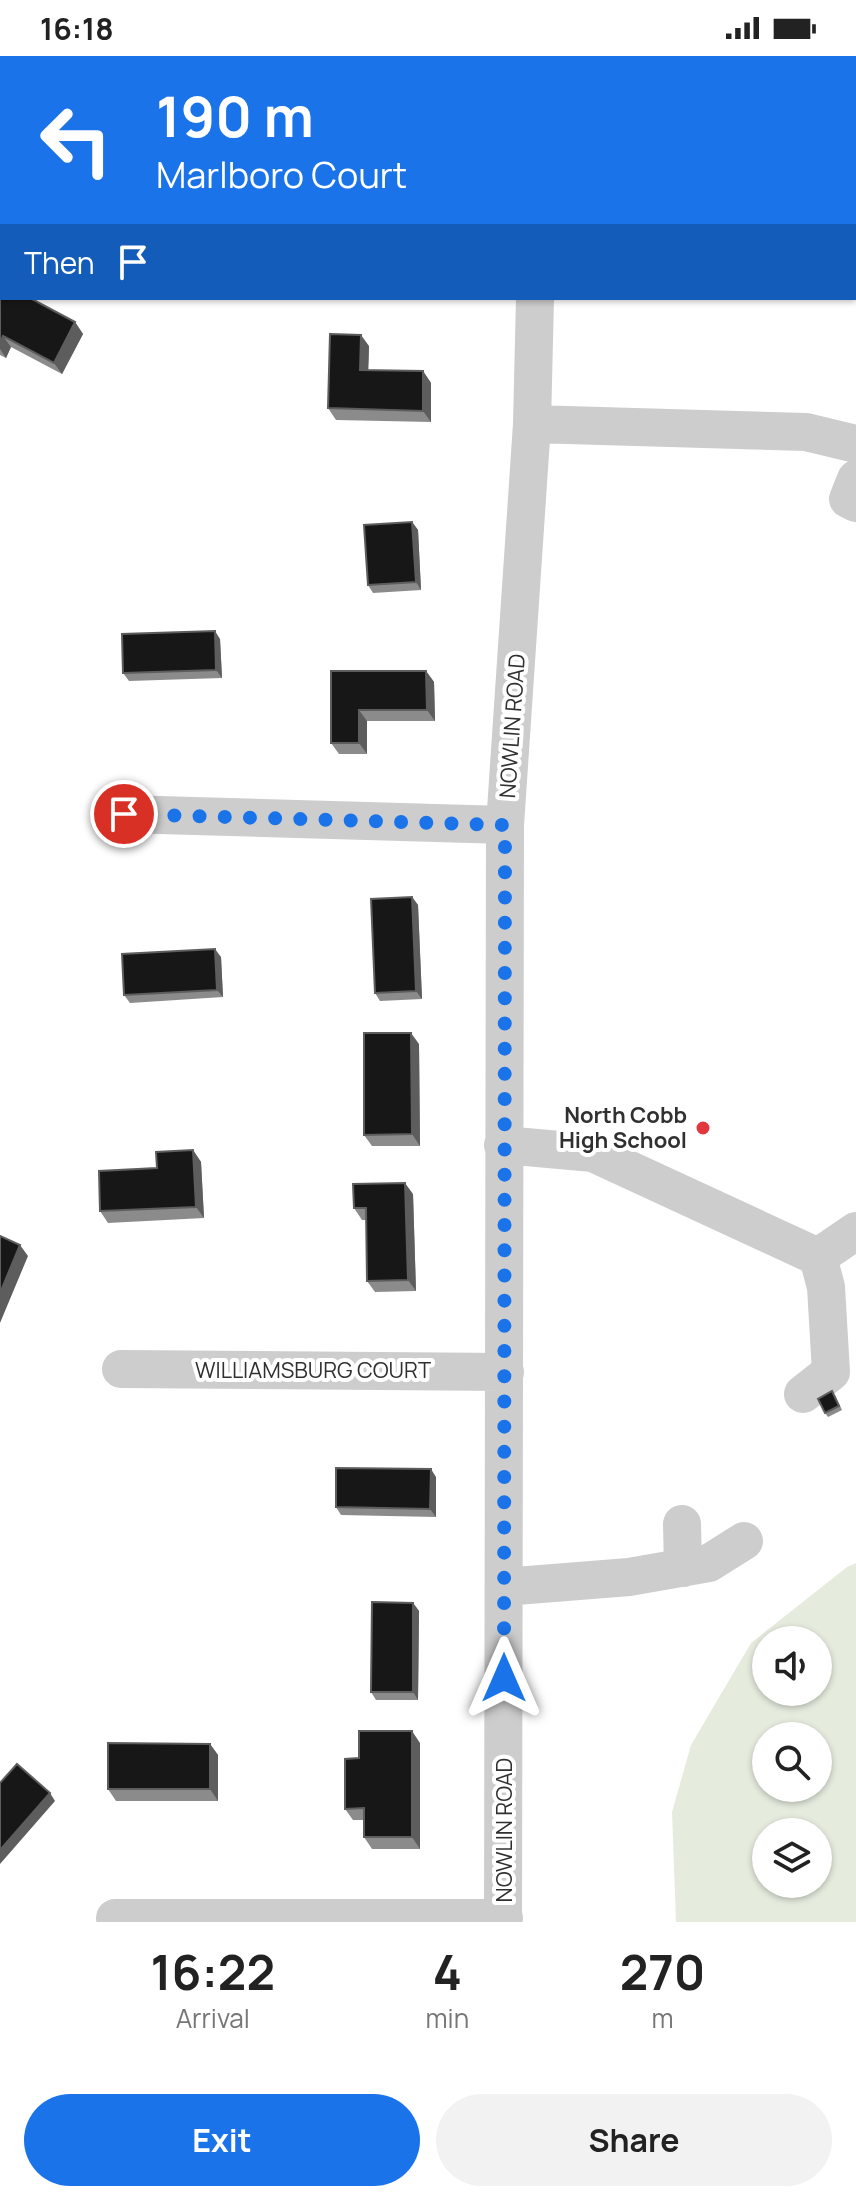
<!DOCTYPE html>
<style>
body{margin:0;font-family:Manrope,sans-serif;background:#f2f2f2;color:#222;height:100vh;display:flex;flex-direction:column;font-size:30px;white-space:nowrap}
*{box-sizing:border-box;margin:0}
p{font-size:26px;color:#767676}
.icon{flex:none;width:44px;height:44px;fill:none;stroke:currentColor;stroke-width:2;stroke-linecap:round;stroke-linejoin:round}
.map{position:relative;height:1866px;overflow:hidden}
.sheet{display:flex;flex-direction:column;background:#fff;flex:1}
.sheet>*{flex:none}
.top-card{position:absolute;left:0px;top:0px;width:856px;height:244px;box-shadow:0 2px 6px #0004;background:#1a73e8;color:#fff;overflow:hidden}
.buttons{position:absolute;left:752px;top:1570px;display:grid;gap:16px}
.buttons a{display:grid;place-items:center;width:80px;height:80px;border-radius:50%;background:#fff;box-shadow:0 2px 6px #0004;font-size:40px}
.pin{position:absolute;display:grid;place-items:center;width:68px;height:68px;color:#fff;margin:-34px;border:4px solid #fff;border-radius:50%;box-shadow:0 2px 8px #0007}
.me{position:absolute;width:88px;margin:-44px;rotate:0deg;stroke-linejoin:round;filter:drop-shadow(0 0 6px #0008)}
.turn{display:flex;align-items:center;gap:28px;height:168px;padding:0 24px;font-size:36px}
.turn .icon{width:104px;height:104px;stroke-width:2.5}
.turn b{display:block;font-size:56px;line-height:68px}
.then{display:flex;align-items:center;height:76px;padding:0 24px;background:#0003;gap:16px;font-size:30px}
.eta{display:flex;justify-content:space-evenly;align-items:center;height:136px;text-align:center}
.eta b{font-size:48px;font-weight:700;line-height:56px}
.action{display:flex;gap:16px;margin-top:auto;padding:16px 24px}
.action a{flex:1;height:92px;border-radius:48px;background:#1a73e8;color:#fff;font-size:32px;font-weight:700;line-height:92px;text-align:center}
.action a+a{background:#f2f2f2;color:#222}
.status{display:flex;justify-content:space-between;align-items:center;height:56px;padding:0 40px;background:#fff;direction:ltr}
.status svg{height:22px;fill:currentColor}
.map>svg:first-child{display:block}
.green{fill:#e5ecde;fill-rule:evenodd}
.lines{fill:none;stroke-linecap:round;stroke-linejoin:round}
.minor{stroke:#cdcdcd;stroke-width:38}
.major{stroke:#a8a8a8;stroke-width:44}
.wall{fill:#8b8b8b}
.shaded-wall{fill:#5d5d5d}
.building{fill:#171717;stroke:#5d5d5d;stroke-width:2}
.route{stroke:#1a73e8;stroke-width:14;stroke-dasharray:0 25.2}
.poi-dot{fill:#e1373e;stroke:#fff;stroke-width:3}
.labels{text-anchor:middle;stroke-width:8;stroke-linejoin:round;paint-order:stroke}
.street-label{font-size:22px;fill:#303030;stroke:#fff}
.poi-label{font-size:22px;font-weight:bold;fill:#303030;stroke:#fff;text-anchor:end}
</style>
<div class="status"><b>16:18</b><svg viewBox="0 0 49 12"><path d="M0 12V9h3v3zM5 12V6h3v6zM10 12V3h3v9zM15 12V0h3v12zM26 1h20v11H26zM47 4h2v5h-2z"/></svg></div>
<div class="map">
<svg width="856" height="1866" viewBox="0 0 856 1866">
<rect width="100%" height="100%" fill="#fff"/>
<path class="green" d="M 856,1507 L 856,1866 L 676,1866 L 672,1756 L 691,1689 L 751,1587 L 847,1511 ZM 766,1584 L 818,1584 L 818,1636 L 766,1636 ZM 766,1680 L 818,1680 L 818,1732 L 766,1732 ZM 766,1776 L 818,1776 L 818,1828 L 766,1828 Z"/>
<g class="lines">
<path class="minor" d="M 546,2 L 547,0
M 532,368 L 806,376 L 856,388
M 856,423 L 848,443 L 856,447
M 124,758 L 505,769
M 503,1089 L 593,1097 L 818,1201
M 818,1201 L 856,1175
M 121,1313 L 505,1316
M 803,1338 L 831,1316 L 826,1231 L 818,1201
M 682,1468 L 683,1512
M 504,1531 L 629,1521 L 709,1507 L 744,1485
M 115,1862 L 504,1862
M 503,1866 L 505,769 L 532,368 L 535,242"/>
<path class="major" d="M 704,0 L 708,2
M 854,73 L 856,74"/>
</g>
<path class="wall" d="M 16,0 L 83,0 L 71,2 L 18,2 Z
M 0,226 L 75,266 L 83,278 L 62,318 L 11,291 L 6,302 L 0,299 Z
M 369,290 L 368,314 L 423,315 L 431,327 L 431,366 L 336,364 L 328,352 Z
M 412,466 L 418,474 L 421,534 L 373,537 L 368,529 Z
M 220,583 L 222,622 L 129,625 L 123,617 Z
M 331,615 L 426,615 L 434,626 L 435,665 L 367,665 L 367,698 L 339,698 L 331,687 Z
M 412,841 L 418,849 L 422,943 L 380,945 L 375,937 Z
M 221,901 L 223,941 L 130,947 L 124,939 Z
M 419,988 L 420,1090 L 372,1090 L 364,1079 Z
M 193,1094 L 201,1106 L 204,1162 L 108,1167 L 100,1155 L 157,1112 Z
M 413,1138 L 416,1235 L 375,1236 L 367,1225 L 366,1164 L 362,1164 L 354,1152 Z
M 835,1339 L 842,1354 L 828,1361 L 825,1357 Z
M 436,1421 L 436,1461 L 341,1459 L 336,1451 Z
M 413,1547 L 419,1555 L 418,1644 L 376,1644 L 371,1636 Z
M 420,1687 L 420,1793 L 372,1793 L 364,1781 L 364,1764 L 353,1764 L 345,1753 L 359,1702 Z
M 210,1688 L 218,1699 L 218,1745 L 116,1745 L 108,1733 Z"/>
<path class="shaded-wall" d="M 75,266 L 83,278 L 62,318 L 54,307 Z
M 361,279 L 369,290 L 368,325 L 360,314 Z
M 3,280 L 11,291 L 6,302 L 0,293 L 0,287 Z
M 423,315 L 431,327 L 431,366 L 423,355 Z
M 412,466 L 418,474 L 421,534 L 416,526 Z
M 215,575 L 220,583 L 222,622 L 216,614 Z
M 426,615 L 434,626 L 435,665 L 427,654 Z
M 359,654 L 367,665 L 367,698 L 359,687 Z
M 412,841 L 418,849 L 422,943 L 416,935 Z
M 215,893 L 221,901 L 223,941 L 217,934 Z
M 411,977 L 419,988 L 420,1090 L 412,1078 Z
M 193,1094 L 201,1106 L 204,1162 L 196,1151 Z
M 405,1127 L 413,1138 L 416,1235 L 408,1224 Z
M 20,1189 L 28,1200 L 0,1267 L 0,1237 Z
M 431,1413 L 436,1421 L 436,1461 L 430,1453 Z
M 413,1547 L 419,1555 L 418,1644 L 413,1636 Z
M 412,1675 L 420,1687 L 420,1793 L 412,1781 Z
M 210,1688 L 218,1699 L 218,1745 L 210,1733 Z
M 50,1737 L 55,1745 L 0,1808 L 0,1794 Z"/>
<path class="building" d="M 370,0 L 418,0 L 418,2 L 370,2 Z
M 0,226 L 2,227 L 2,242 L 30,242 L 75,266 L 54,307 L 3,280 L 0,287 Z
M 330,278 L 361,279 L 360,314 L 423,315 L 423,355 L 328,352 Z
M 412,466 L 416,526 L 368,529 L 364,469 Z
M 215,575 L 216,614 L 123,617 L 122,578 Z
M 331,615 L 426,615 L 427,654 L 359,654 L 359,687 L 331,687 Z
M 412,841 L 416,935 L 375,937 L 371,843 Z
M 215,893 L 217,934 L 124,939 L 122,898 Z
M 364,977 L 411,977 L 412,1078 L 364,1079 Z
M 193,1094 L 196,1151 L 100,1155 L 99,1115 L 157,1112 L 156,1096 Z
M 405,1127 L 408,1224 L 367,1225 L 366,1152 L 354,1152 L 353,1128 Z
M 0,1180 L 20,1189 L 0,1237 Z
M 832,1335 L 839,1350 L 825,1357 L 818,1343 Z
M 336,1412 L 431,1413 L 430,1453 L 336,1451 Z
M 372,1546 L 413,1547 L 413,1636 L 371,1636 Z
M 359,1675 L 412,1675 L 412,1781 L 364,1781 L 364,1752 L 345,1753 L 345,1703 L 359,1702 Z
M 108,1687 L 210,1688 L 210,1733 L 108,1733 Z
M 17,1708 L 50,1737 L 0,1794 L 0,1727 Z"/>
<g class="lines">
<path class="route" d="M 124,758 L 505,769 L 504,1622"/>
</g>
<circle class="poi-dot" cx="703" cy="1072" r="8"/>
<g class="labels">
<g class="street-label">
<text transform="translate(512 670) rotate(-86)" y="8">NOWLIN ROAD</text>
<text x="313" y="1322">WILLIAMSBURG COURT</text>
<text transform="translate(504 1774) rotate(-90)" y="8">NOWLIN ROAD</text>
</g>
<g class="poi-label">
<text x="687" y="1067">North Cobb<tspan x="687" dy="25">High School</tspan></text>
</g>
</g>
</svg>
<div class="buttons">
<a><svg class="icon" aria-label="sound" viewBox="0 0 24 24"><path d="M4 9h4l5-4v14l-5-4H4zM17 9q2 3 0 6"/></svg></a>
<a><svg class="icon" aria-label="search" viewBox="0 0 24 24"><circle cx="10" cy="10" r="6"/><path d="M15 15l6 6"/></svg></a>
<a><svg class="icon" aria-label="layers" viewBox="0 0 24 24"><path d="M12 4l9 5-9 5-9-5zM3 14l9 5 9-5"/></svg></a>
</div>
<div class="pin" style="left:124px;top:758px;background:#d93025"><svg class="icon" aria-label="arrive" viewBox="0 0 24 24"><path d="M6 21V4h12l-3 4 3 4H6"/></svg></div>
<svg class="me" style="left:504px;top:1622px" viewBox="-20 -20 40 40"><path d="M0-17L14 15 0 8-14 15z" fill="#1a73e8" stroke="#fff" stroke-width="4"/></svg>
<div class="top-card">
<div class="turn"><svg class="icon" aria-label="left" viewBox="0 0 24 24"><path d="M17 20v-9H6M10 6l-5 5 5 5"/></svg><div><b>190 m</b>Marlboro Court</div></div>
<div class="then">Then<svg class="icon" aria-label="arrive" viewBox="0 0 24 24"><path d="M6 21V4h12l-3 4 3 4H6"/></svg></div>
</div>
</div>
<section class="sheet">
<div class="eta">
<div><b>16:22</b><p>Arrival</p></div>
<div><b>4</b><p>min</p></div>
<div><b>270</b><p>m</p></div>
</div>
<div class="action"><a>Exit</a><a>Share</a></div>
</section>
